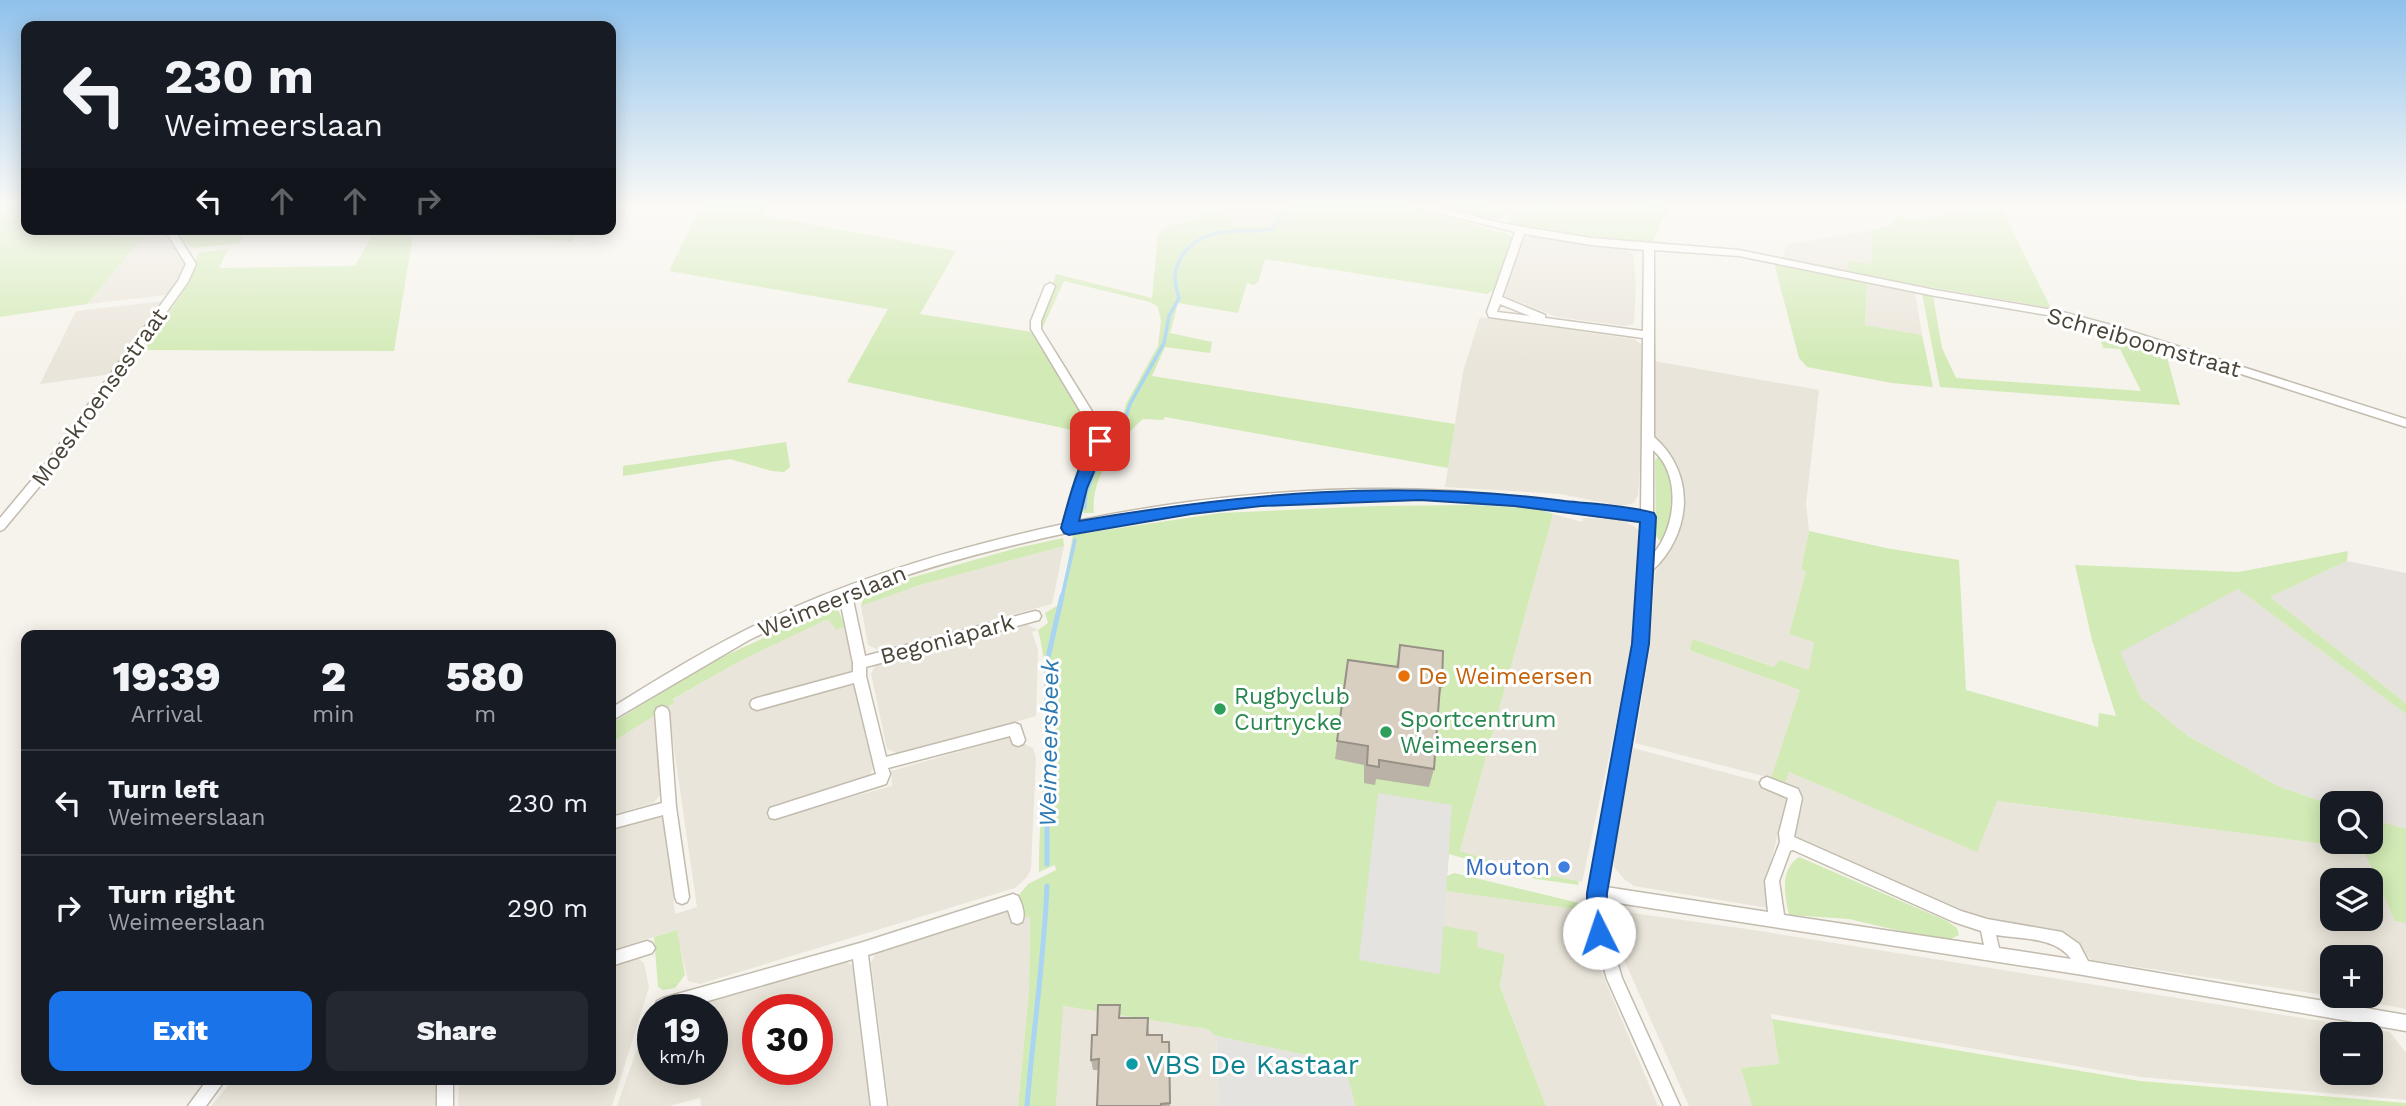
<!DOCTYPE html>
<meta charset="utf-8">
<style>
body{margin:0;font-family:"Work Sans",sans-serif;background:#242831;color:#f1f3f6;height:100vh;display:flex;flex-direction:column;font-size:26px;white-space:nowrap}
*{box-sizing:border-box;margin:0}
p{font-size:23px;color:#9ea1a6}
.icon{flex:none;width:38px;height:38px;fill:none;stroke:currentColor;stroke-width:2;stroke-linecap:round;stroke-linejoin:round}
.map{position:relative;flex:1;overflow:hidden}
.panel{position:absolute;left:21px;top:630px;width:595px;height:455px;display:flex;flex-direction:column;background:#171b24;border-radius:14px;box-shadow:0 4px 18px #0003}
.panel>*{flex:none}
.hud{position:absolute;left:21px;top:21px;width:595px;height:214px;border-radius:14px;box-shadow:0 4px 18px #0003;background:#171b24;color:#f1f3f6;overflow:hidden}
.tools{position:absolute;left:2320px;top:791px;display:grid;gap:14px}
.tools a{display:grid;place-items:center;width:63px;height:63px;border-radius:14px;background:#171b24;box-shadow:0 4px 18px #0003;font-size:35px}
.speed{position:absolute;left:637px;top:994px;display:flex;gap:14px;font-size:35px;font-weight:700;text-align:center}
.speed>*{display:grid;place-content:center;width:91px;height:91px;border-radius:50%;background:#171b24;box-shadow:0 4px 18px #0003;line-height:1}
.speed small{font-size:18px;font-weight:400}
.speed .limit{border:10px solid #d22;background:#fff;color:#111}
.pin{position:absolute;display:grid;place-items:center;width:60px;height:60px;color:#fff;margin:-30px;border-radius:14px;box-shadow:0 4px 10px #0006}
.me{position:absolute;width:77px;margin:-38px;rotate:356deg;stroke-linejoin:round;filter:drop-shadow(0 0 5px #0008)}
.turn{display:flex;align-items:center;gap:24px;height:147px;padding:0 28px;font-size:32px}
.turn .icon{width:91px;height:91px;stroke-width:2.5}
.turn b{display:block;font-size:49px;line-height:60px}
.lanes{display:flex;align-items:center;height:66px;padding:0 28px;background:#0003;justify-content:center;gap:35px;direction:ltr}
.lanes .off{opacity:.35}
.eta{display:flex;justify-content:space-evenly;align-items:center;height:119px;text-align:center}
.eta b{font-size:42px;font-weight:800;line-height:49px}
.action{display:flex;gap:14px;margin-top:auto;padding:14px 28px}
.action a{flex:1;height:80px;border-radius:14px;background:#1a73e8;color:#fff;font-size:28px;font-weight:800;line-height:80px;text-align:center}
.action a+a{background:#242831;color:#f1f3f6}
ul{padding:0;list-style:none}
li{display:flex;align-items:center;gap:21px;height:105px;padding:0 28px;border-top:2px solid #363941}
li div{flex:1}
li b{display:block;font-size:26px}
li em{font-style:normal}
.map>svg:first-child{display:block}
.residential{fill:#eae5da;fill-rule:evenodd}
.industrial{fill:#e6e2dd}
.green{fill:#d2eab5}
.parking{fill:#e5e3e0}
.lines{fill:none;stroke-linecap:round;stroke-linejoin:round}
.stream-far1{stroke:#a9d4f2;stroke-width:3.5}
.stream{stroke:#a9d4f2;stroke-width:5}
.minor-casing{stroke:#c2bbae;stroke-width:3}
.minor{fill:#fff;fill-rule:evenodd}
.wall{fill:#bab2a6}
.building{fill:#d8cfc1;stroke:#979187;stroke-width:2}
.route{fill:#1a73e8;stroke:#114b97;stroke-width:2}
.food-dot{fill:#e8710a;stroke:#fff;stroke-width:2.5}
.leisure-dot{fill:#2e9e5b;stroke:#fff;stroke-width:2.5}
.shop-dot{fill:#3f7fe0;stroke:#fff;stroke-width:2.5}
.culture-dot{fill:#0f9aa8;stroke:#fff;stroke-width:2.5}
.labels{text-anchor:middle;stroke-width:6;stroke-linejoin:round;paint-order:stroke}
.street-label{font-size:23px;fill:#4b4439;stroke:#fff}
.food-label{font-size:23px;fill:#c56008;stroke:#fff;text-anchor:start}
.leisure-label{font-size:23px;fill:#27864d;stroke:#fff;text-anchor:start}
.shop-label{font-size:23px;fill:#366cbe;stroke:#fff;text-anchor:end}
.water-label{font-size:24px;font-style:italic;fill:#2e7ab2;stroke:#fff}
.near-culture-label{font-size:28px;fill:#0d838f;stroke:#fff;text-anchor:start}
</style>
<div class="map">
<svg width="2406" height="1106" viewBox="0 0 2406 1106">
<rect width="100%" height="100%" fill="#f6f3ec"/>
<path class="residential" d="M 1215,206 L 1283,206 L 1269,226 L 1230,226 L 1235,220 L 1211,209 Z
M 1872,230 L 1872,265 L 1848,273 L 1782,259 L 1786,247 L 1790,244 Z
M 165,232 L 167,239 L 186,264 L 167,295 L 87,304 L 143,237 Z
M 1525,236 L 1622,248 L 1633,253 L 1636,287 L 1634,323 L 1626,326 L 1557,317 L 1505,296 L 1503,292 Z
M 1867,283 L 1915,292 L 1922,335 L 1865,325 Z
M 164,301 L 112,374 L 40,384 L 76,311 Z
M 1480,317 L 1634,339 L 1641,344 L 1641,453 L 1638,495 L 1634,503 L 1621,506 L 1560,494 L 1445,487 L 1463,372 Z
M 1654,361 L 1819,390 L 1806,504 L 1809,531 L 1801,568 L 1806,571 L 1789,633 L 1814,642 L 1809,670 L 1779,660 L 1775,667 L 1693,639 L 1689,650 L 1800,690 L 1771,778 L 1635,743 L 1650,646 L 1655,573 L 1669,549 L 1684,510 L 1685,492 L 1680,477 L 1670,457 L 1655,438 Z
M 1553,514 L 1582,522 L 1583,518 L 1617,519 L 1634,526 L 1639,531 L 1631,654 L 1582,882 L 1524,870 L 1460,851 Z
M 1064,546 L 1052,604 L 890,648 L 878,650 L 868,645 L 861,606 L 920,585 Z
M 826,620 L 829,620 L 836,630 L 845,627 L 854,667 L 851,672 L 757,697 L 757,707 L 851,684 L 856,687 L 875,765 L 868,778 L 773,805 L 774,818 L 892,786 L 891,771 L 1010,737 L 1033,748 L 1036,758 L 1031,869 L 1027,877 L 1015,888 L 700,984 L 688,981 L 676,930 L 611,950 L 611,827 L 652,816 L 665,817 L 675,914 L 697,907 L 668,707 L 674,703 L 672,700 L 740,661 Z
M 1024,623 L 1038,630 L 1032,632 L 1038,650 L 1036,716 L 901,755 L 887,749 L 871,674 L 876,664 Z
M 657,713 L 663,792 L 653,803 L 611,815 L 611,743 Z
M 1633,748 L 1761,782 L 1788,795 L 1766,880 L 1768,908 L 1634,886 L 1624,879 L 1614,867 L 1614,853 Z
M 1789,772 L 1976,851 L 1996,801 L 2363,849 L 2395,921 L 2406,923 L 2406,1009 L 2358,1000 L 2091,960 L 2075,940 L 2061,933 L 1990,922 L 1967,915 L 1792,837 L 1804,797 L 1784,788 ZM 2333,880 L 2371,880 L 2371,919 L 2333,919 ZM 2333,957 L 2371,957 L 2371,996 L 2333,996 Z
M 1446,891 L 1581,910 L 1591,947 L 1658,1106 L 1546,1106 L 1500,985 L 1505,954 L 1477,947 L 1443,927 Z
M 999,911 L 1007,911 L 1014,920 L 1030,916 L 1029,990 L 1018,1106 L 889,1106 L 871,963 L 875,954 L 881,947 Z
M 1618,911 L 1747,929 L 2390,1032 L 2406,1053 L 2406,1100 L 2140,1077 L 1771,1014 L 1779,1064 L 1741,1068 L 1752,1106 L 1689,1106 L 1618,946 L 1614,918 ZM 2333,1034 L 2371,1034 L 2371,1073 L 2333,1073 Z
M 639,959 L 644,963 L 649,987 L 612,1106 L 458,1106 L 459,1080 L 611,1080 L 611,965 Z
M 835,962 L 847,962 L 851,964 L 854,971 L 872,1106 L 701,1106 L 700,1098 L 669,1106 L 617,1106 L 648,1017 L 653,1015 L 653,1069 L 712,1069 L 712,1010 L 672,1010 ZM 758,1010 L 817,1010 L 817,1069 L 758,1069 Z
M 1062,1006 L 1207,1029 L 1216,1036 L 1219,1106 L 1056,1106 Z
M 233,1080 L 440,1080 L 440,1106 L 211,1106 Z"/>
<path class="industrial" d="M 2347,561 L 2406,573 L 2406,703 L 2270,597 Z
M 2238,589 L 2406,714 L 2406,829 L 2371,819 L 2371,803 L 2333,805 L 2280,787 L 2188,736 L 2141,698 L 2119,651 Z"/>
<path class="green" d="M 0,206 L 26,206 L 26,229 L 78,229 L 76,235 L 143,237 L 87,304 L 0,317 Z
M 701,206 L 770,206 L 760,215 L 956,251 L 920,314 L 1032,332 L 1095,427 L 1096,435 L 847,382 L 888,309 L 669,271 Z
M 1283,206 L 1409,206 L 1513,236 L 1493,291 L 1487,294 L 1265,259 L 1258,282 L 1254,285 L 1247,283 L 1238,313 L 1178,303 L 1170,333 L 1212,342 L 1210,353 L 1165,347 L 1152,376 L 1455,424 L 1448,468 L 1165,417 L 1163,420 L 1143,419 C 1118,441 1090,478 1094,513 L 1084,513 L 1079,510 L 1086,480 L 1105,432 L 1114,430 L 1122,420 L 1126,404 L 1158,346 L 1161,321 L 1158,307 L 1150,302 L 1064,281 L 1042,329 L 1039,328 L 1056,274 L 1152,298 L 1158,235 C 1167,222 1176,226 1190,221 C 1197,218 1204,213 1211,209 L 1236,219 L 1231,226 L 1269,226 Z
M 1437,206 C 1456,206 1489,202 1505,211 L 1496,223 Z
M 1536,206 L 1551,207 L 1669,206 L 1652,244 L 1507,225 L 1511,210 L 1534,212 Z
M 2001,208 L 2051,308 L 1848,273 L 1849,261 L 1872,265 L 1872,230 C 1882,227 1895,226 1897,214 L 1908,219 L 1916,219 Z
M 175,229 L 248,229 L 239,243 L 192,248 L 179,237 Z
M 397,229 L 414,229 L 394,351 L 143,350 L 189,283 L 198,253 L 228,249 L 219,268 L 355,266 L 373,234 L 394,233 Z
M 447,229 L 579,229 L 571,242 Z
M 1774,263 L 1867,283 L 1865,325 L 1922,335 L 1933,387 L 1892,383 L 1807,367 L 1799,358 Z
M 1922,294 L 1933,296 L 1942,348 L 1956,378 L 2141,391 L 2120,349 L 2103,348 L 2097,326 L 2165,350 L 2180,405 L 1940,387 Z
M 786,442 L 790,467 L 784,472 L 772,471 L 730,459 L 623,476 L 623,466 Z
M 1659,456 L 1666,462 C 1672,484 1682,524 1660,541 L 1656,536 L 1655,460 Z
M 1472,505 L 1538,509 L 1553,514 L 1460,851 L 1524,870 L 1578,881 L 1579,885 L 1536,879 L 1449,854 L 1447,876 L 1454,873 L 1579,903 L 1581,910 L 1446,891 L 1443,926 L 1478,932 L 1477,947 L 1505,954 L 1500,986 L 1546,1106 L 1355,1106 L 1347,1075 L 1333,1061 L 1216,1036 L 1207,1029 L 1063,1006 L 1056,1106 L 1018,1106 L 1029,990 L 1030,917 L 1025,917 L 1019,895 L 1028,884 L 1056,870 L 1055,865 L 1039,872 C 1038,797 1057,703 1038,630 L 1048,623 L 1045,613 L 1060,604 L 1073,535 L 1221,513 L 1375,506 Z
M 1809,531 L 1886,548 L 1959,560 L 1966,690 L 2098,727 L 2099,713 L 2116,716 L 2092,640 L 2075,565 L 2239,572 L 2348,551 L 2347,561 L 2270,597 L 2406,703 L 2406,714 L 2238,589 L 2120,652 L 2141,698 L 2188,736 L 2280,787 L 2333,805 L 2333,842 L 2371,842 L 2371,819 L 2406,829 L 2406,923 L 2395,921 L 2363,849 L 1997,801 L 1977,852 L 1789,772 L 1785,784 L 1771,778 L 1800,690 L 1689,650 L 1693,639 L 1774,667 L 1779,660 L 1809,670 L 1814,642 L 1789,634 L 1806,571 L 1801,569 Z
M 1063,538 L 1064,546 L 920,585 L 861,606 L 864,596 L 910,578 L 1017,548 Z
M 830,607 L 838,609 L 845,627 L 836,630 L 829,620 L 826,620 L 740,661 L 673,699 L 674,703 L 611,743 L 611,724 L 703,666 Z
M 1799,857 L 1947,921 L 1957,928 L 1959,935 L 1951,939 L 1939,940 L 1849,919 L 1789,915 C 1785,896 1779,870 1799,857 Z
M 677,930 L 685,975 L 675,988 L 663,990 L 658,987 L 654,937 Z
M 1772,1019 L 2140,1081 L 2406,1103 L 2406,1106 L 1752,1106 L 1741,1068 L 1779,1064 Z"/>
<path class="parking" d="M 1378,793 L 1452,805 L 1440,974 L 1359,960 Z
M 1216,1036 L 1333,1061 L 1347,1075 L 1355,1106 L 1219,1106 Z"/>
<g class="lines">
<path class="stream-far1" d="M 1085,508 L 1086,493 L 1094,473 L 1122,429 L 1130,404 L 1164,343 L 1169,316 L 1179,298 C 1174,281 1172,272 1182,256 C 1203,224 1240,234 1273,229 L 1287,206
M 1062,597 L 1075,540"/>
<path class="stream" d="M 1047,864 L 1047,662 L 1062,596
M 1027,1106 C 1033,1032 1044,960 1047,886"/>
<g class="minor-casing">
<path id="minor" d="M 1417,206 L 1432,206 L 1506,224 L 1591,238 L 1739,250 L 1935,290 L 2059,311 L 2111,325 L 2406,419 L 2406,427 L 2104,330 L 2059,317 L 1935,296 L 1739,256 L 1654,250 L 1654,437 C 1696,474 1692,532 1653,570 L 1644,670 L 1609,858 L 1606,887 L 1768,912 L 1765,881 L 1780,842 L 1779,833 L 1788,798 L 1762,787 L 1760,783 L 1762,779 L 1767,777 L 1798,789 L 1802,798 L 1794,837 L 1961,911 L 1987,919 L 2062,932 L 2079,944 L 2088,961 L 2406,1015 L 2406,1031 L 2083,975 L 1605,901 L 1603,915 L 1622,978 L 1680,1106 L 1664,1106 L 1607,979 L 1589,915 L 1595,858 L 1630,670 L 1641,568 L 1641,522 C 1569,512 1497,501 1425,499 C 1307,495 1186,507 1071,532 C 997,548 922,567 852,595 L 865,656 L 1035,611 L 1039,612 L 1041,616 L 1039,620 L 1035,621 L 866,667 L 866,676 L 886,757 L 1015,723 L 1020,725 L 1025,740 L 1023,744 L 1018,746 L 1013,744 L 1010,736 L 888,768 L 890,774 L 886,784 L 775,819 L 770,818 L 768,813 L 770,808 L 876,774 L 854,683 L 757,710 L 752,708 L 750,704 L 752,700 L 757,698 L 853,672 L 853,663 L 840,600 L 795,618 L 749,640 L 611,721 L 611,708 C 661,677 711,646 764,621 C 859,576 962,546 1064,524 L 1074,488 L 1091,449 L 1094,434 L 1031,329 L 1031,321 L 1045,286 L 1050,283 L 1055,286 L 1041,321 L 1041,329 L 1106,434 L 1103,449 L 1086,488 L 1077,521 C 1197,496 1329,484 1452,491 C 1515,495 1578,504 1641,513 L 1643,338 L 1489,317 L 1487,312 L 1515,232 L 1419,208 ZM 1524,234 L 1591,245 L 1644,250 L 1643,331 L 1545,318 L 1545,315 L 1502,297 ZM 1500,304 L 1530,316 L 1497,312 ZM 1653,450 C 1682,475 1676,528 1653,554 ZM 1793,850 L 1954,922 L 1981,931 L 1984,945 L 1784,915 L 1779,881 L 1790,851 ZM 1996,935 C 2021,939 2056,937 2071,959 L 1999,948 Z
M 164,229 L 174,229 L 196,264 L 188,282 L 54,469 L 4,529 L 0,531 L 0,518 L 46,463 L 178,281 L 186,264 Z
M 662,706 L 667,708 L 669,712 L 676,807 L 689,897 L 687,902 L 682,904 L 677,902 L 675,897 L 663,815 L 611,829 L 611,817 L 662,803 L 655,712 L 657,708 Z
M 1013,894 L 1018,896 C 1022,904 1026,914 1022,922 L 1017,924 L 1012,922 L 1008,910 L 868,955 L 887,1106 L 871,1106 L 853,959 L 677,1010 L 657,1010 L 655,1006 L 657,1001 L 663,998 L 860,943 Z
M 647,941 L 652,943 L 655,948 L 652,953 L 611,966 L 611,952 Z
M 207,1080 L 225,1080 L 206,1106 L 188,1106 Z
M 437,1080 L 453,1080 L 453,1106 L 437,1106 Z"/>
</g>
<use href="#minor" class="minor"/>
</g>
<path class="wall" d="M 1400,645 L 1442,686 L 1439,699 L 1434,769 L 1429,787 L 1376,779 L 1375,785 L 1364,783 L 1364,765 L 1335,759 L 1348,660 L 1396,666 Z
M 1121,1018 L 1148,1018 L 1149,1035 L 1162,1042 L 1170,1106 L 1097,1106 L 1098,1070 L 1093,1070 L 1091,1060 L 1097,1035 Z"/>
<path class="building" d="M 1400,645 L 1443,651 L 1442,686 L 1440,685 L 1434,769 L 1379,760 L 1379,767 L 1367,765 L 1368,746 L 1337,741 L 1348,660 L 1398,667 Z
M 1098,1005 L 1120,1005 L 1119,1018 L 1148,1018 L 1147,1035 L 1162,1035 L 1162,1042 L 1169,1042 L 1170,1103 L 1161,1104 L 1161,1106 L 1097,1106 L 1099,1059 L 1091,1060 L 1092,1035 L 1097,1035 Z"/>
<linearGradient id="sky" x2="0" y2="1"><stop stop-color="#8fc1ec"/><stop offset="0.57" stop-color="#fbfaf6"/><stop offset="1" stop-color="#fbfaf6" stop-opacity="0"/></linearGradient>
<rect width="2406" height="361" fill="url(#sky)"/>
<path class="route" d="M 1100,435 L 1107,441 L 1087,488 L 1079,521 C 1244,493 1398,479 1565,501 C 1593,504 1626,505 1654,513 L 1656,517 L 1649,644 L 1607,893 C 1606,907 1611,927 1606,939 L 1599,942 L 1592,939 C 1586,924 1587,909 1587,893 L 1632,644 L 1640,522 L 1514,506 L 1420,500 L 1261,506 L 1191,514 L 1069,535 L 1064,533 L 1061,528 C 1066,510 1083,441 1100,435 Z"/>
<circle class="food-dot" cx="1404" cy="676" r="7"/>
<g class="leisure-dot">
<circle cx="1220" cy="709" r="7"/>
<circle cx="1386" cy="732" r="7"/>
</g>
<circle class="shop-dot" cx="1564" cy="867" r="7"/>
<circle class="culture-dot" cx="1132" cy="1064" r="7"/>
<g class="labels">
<g class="street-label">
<text transform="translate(2144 342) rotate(16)" y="8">Schreiboomstraat</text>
<text transform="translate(99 397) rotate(-54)" y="8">Moeskroensestraat</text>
<text transform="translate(832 601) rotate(-22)" y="8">Weimeerslaan</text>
<text transform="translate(947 639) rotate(-15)" y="8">Begoniapark</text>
</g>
<g class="food-label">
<text x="1418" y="684">De Weimeersen</text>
</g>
<g class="leisure-label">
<text x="1234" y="704">Rugbyclub<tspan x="1234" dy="26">Curtrycke</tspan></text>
<text x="1400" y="727">Sportcentrum<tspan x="1400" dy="26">Weimeersen</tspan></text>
</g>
<g class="shop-label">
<text x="1550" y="875">Mouton</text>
</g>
<g class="water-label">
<text transform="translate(1049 743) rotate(-89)" y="8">Weimeersbeek</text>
</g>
<g class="near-culture-label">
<text x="1146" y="1074">VBS De Kastaar</text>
</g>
</g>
</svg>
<div class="tools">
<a><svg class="icon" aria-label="search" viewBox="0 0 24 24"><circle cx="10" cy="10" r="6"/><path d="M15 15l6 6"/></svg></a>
<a><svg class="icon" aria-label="layers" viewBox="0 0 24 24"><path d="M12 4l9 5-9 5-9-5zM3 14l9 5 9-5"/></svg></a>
<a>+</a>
<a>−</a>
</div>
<div class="speed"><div>19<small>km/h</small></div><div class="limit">30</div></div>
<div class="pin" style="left:1100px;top:441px;background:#d93025"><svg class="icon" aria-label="arrive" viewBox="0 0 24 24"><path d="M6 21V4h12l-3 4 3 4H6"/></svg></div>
<svg class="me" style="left:1599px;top:933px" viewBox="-20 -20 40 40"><circle r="19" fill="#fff"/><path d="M0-13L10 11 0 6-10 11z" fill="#1a73e8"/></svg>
<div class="hud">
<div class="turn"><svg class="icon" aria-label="left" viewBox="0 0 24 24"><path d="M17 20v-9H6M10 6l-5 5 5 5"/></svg><div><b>230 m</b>Weimeerslaan</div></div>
<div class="lanes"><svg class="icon" aria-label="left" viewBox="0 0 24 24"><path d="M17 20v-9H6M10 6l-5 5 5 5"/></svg><svg class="icon off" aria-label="ahead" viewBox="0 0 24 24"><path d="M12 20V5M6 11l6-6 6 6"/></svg><svg class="icon off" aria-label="ahead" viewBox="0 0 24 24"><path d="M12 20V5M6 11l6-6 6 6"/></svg><svg class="icon off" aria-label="right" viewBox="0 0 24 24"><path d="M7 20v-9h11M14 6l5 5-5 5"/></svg></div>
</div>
<section class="panel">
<div class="eta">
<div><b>19:39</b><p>Arrival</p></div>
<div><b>2</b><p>min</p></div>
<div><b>580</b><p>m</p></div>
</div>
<ul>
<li><svg class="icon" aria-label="left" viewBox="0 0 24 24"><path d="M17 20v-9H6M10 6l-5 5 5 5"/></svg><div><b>Turn left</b><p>Weimeerslaan</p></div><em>230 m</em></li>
<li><svg class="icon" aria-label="right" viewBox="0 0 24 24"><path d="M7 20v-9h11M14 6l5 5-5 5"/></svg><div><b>Turn right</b><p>Weimeerslaan</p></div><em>290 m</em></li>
</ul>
<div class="action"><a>Exit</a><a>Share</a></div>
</section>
</div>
